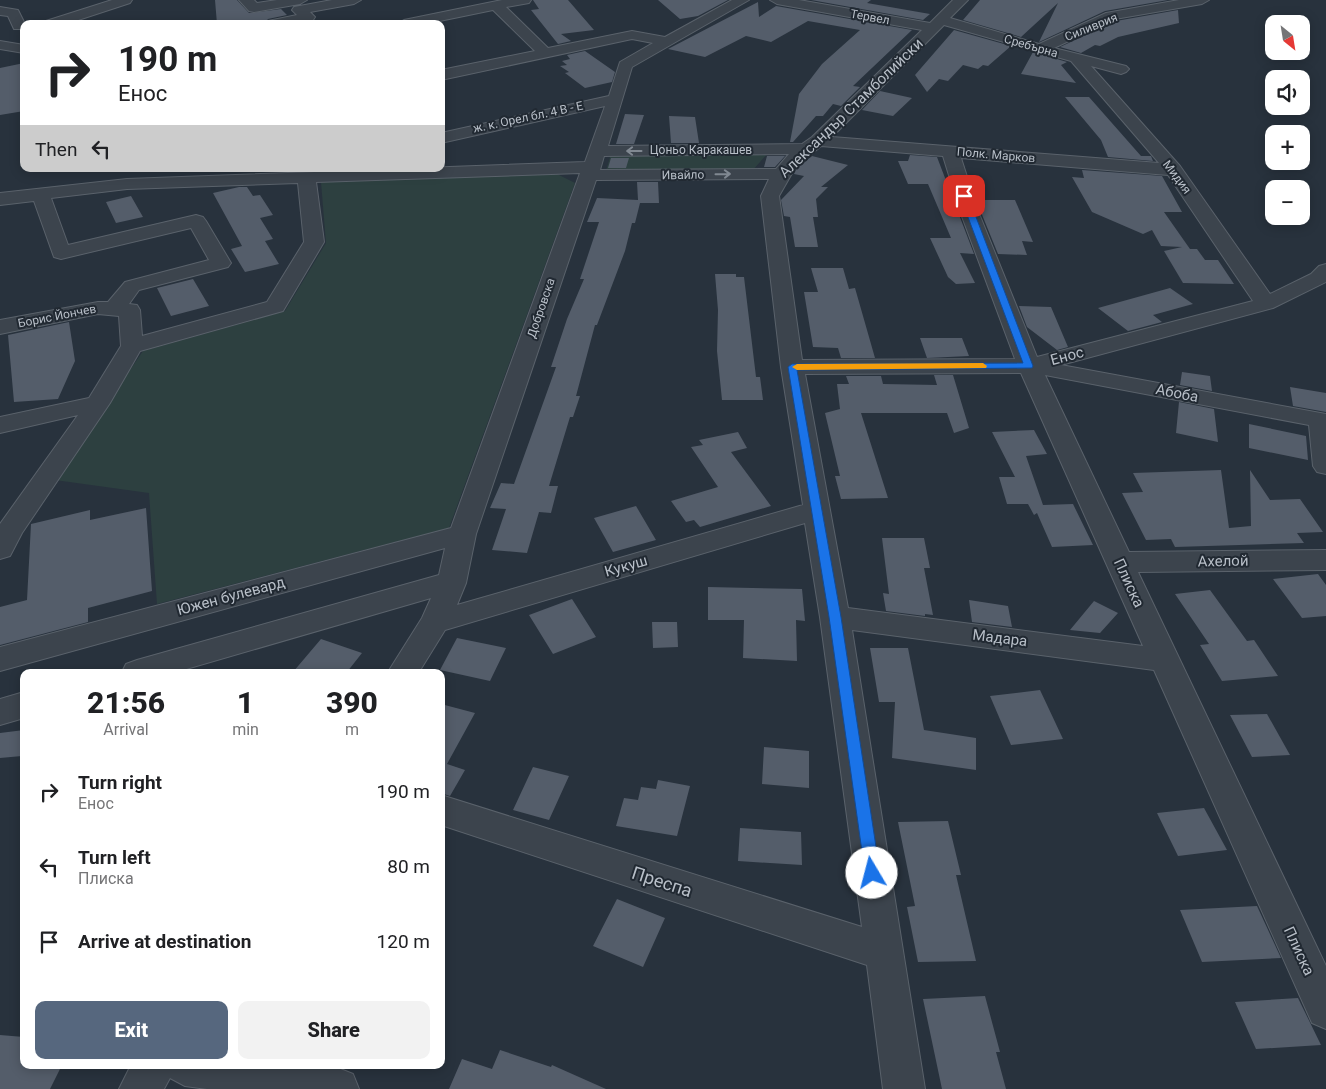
<!DOCTYPE html>
<meta charset="utf-8">
<style>
body{margin:0;font-family:Roboto,sans-serif;background:#f2f2f2;color:#202124;height:100vh;display:flex;flex-direction:column;font-size:19px;white-space:nowrap}
*{box-sizing:border-box;margin:0}
p{font-size:16px;color:#757577}
.icon{flex:none;width:28px;height:28px;fill:none;stroke:currentColor;stroke-width:2;stroke-linecap:round;stroke-linejoin:round}
.map{position:relative;flex:1;overflow:hidden}
.details{position:absolute;left:20px;top:669px;width:425px;height:400px;display:flex;flex-direction:column;background:#fff;border-radius:10px;box-shadow:0 2px 12px #0003}
.details>*{flex:none}
.banner{position:absolute;left:20px;top:20px;width:425px;height:152px;border-radius:10px;box-shadow:0 2px 12px #0003;background:#fff;color:#202124;overflow:hidden}
.needle{width:32px;rotate:150deg}
.tools{position:absolute;left:1265px;top:15px;display:grid;gap:10px}
.tools a{display:grid;place-items:center;width:45px;height:45px;border-radius:10px;background:#fff;box-shadow:0 2px 12px #0003;font-size:25px}
.pin{position:absolute;display:grid;place-items:center;width:42px;height:42px;color:#fff;margin:-21px;border-radius:10px;box-shadow:0 2px 8px #0006}
.me{position:absolute;width:55px;margin:-28px;rotate:352deg;stroke-linejoin:round;filter:drop-shadow(0 0 4px #0008)}
.turn{display:flex;align-items:center;gap:18px;height:105px;padding:0 15px;font-size:22px}
.turn .icon{width:65px;height:65px;stroke-width:2.5}
.turn b{display:block;font-size:35px;line-height:42px}
.then{display:flex;align-items:center;height:48px;padding:0 15px;background:#0003;gap:10px;font-size:19px}
.eta{display:flex;justify-content:space-evenly;align-items:center;height:85px;text-align:center}
.eta b{font-size:30px;font-weight:800;line-height:35px}
.primary-button{display:flex;gap:10px;margin-top:auto;padding:10px 15px}
.primary-button a{flex:1;height:58px;border-radius:10px;background:#56677e;color:#fff;font-size:20px;font-weight:800;line-height:58px;text-align:center}
.primary-button a+a{background:#f2f2f2;color:#202124}
ul{padding:0;list-style:none}
li{display:flex;align-items:center;gap:15px;height:75px;padding:0 15px}
li div{flex:1}
li b{display:block;font-size:19px}
li em{font-style:normal}
.map>svg:first-child{display:block}
.green{fill:#2d4040}
.building{fill:#545d6a}
.lines{fill:none;stroke-linecap:round;stroke-linejoin:round}
.minor-casing{stroke:#5a626b;stroke-width:2}
.minor{fill:#3c444d;fill-rule:evenodd}
.oneway{stroke:#808891}
.route{fill:#1a73e8;stroke:#114b97}
.slow{fill:#f59e0b}
.labels{text-anchor:middle;stroke-width:4;stroke-linejoin:round;paint-order:stroke}
.far-street-label{font-size:12px;fill:#b8bfc8;stroke:#212932}
.street-label{font-size:15px;fill:#b8bfc8;stroke:#212932}
.near-street-label{font-size:18px;fill:#b8bfc8;stroke:#212932}
</style>
<div class="map">
<svg width="1326" height="1089" viewBox="0 0 1326 1089">
<rect width="100%" height="100%" fill="#28323d"/>
<path class="green" d="M 769,152 L 752,171 L 605,174 L 611,154 Z
M 555,173 L 575,183 L 449,528 L 157,604 L 149,493 L 55,480 L 143,351 L 285,311 L 326,243 L 321,182 L 403,176 Z"/>
<path class="building" d="M 215,0 L 237,0 L 249,13 L 281,9 L 287,15 L 268,19 L 264,24 L 217,24 Z
M 533,0 L 568,0 L 594,30 L 561,34 L 571,41 L 558,44 L 531,10 L 539,9 Z
M 658,0 L 728,0 L 698,16 L 680,19 Z
M 811,0 L 871,0 L 867,3 L 930,14 L 923,20 Z
M 980,0 L 1168,0 L 1105,11 L 1039,42 L 1058,3 L 1021,37 L 963,20 Z
M 758,2 L 759,17 L 776,6 L 912,30 L 853,86 L 860,87 L 841,106 L 833,104 L 823,116 L 816,116 L 793,142 L 790,142 L 799,94 L 822,64 L 860,30 L 808,21 L 771,42 L 746,36 L 705,57 L 668,49 Z
M 1178,10 L 1179,23 L 1118,37 L 1100,46 L 1095,45 L 1081,53 L 1060,47 L 1116,21 Z
M 954,30 L 1011,46 L 988,66 L 983,65 L 978,69 L 963,65 L 948,81 L 939,79 L 927,92 L 915,75 Z
M 585,51 L 615,72 L 612,82 L 585,88 L 565,73 L 569,72 L 560,66 L 567,65 L 562,61 L 570,59 L 567,55 Z
M 1033,52 L 1067,62 L 1061,65 L 1076,83 L 1021,74 Z
M 24,63 L 24,111 L 0,115 L 0,68 Z
M 880,91 L 912,98 L 893,116 L 862,110 Z
M 1065,97 L 1089,97 L 1141,156 L 1151,156 L 1153,161 L 1108,157 L 1101,140 Z
M 625,114 L 644,115 L 634,144 L 616,144 Z
M 669,116 L 695,117 L 699,143 L 671,143 Z
M 910,155 L 937,157 L 974,254 L 960,253 L 975,283 L 956,284 L 948,277 L 930,238 L 951,238 L 928,184 L 908,184 L 898,161 L 908,161 Z
M 767,156 L 785,156 L 775,167 L 764,167 Z
M 812,156 L 848,165 L 821,187 L 828,187 L 816,199 L 818,217 L 813,217 L 818,247 L 795,247 L 790,217 L 784,216 L 781,200 L 804,176 L 794,174 L 796,169 Z
M 611,158 L 629,158 L 626,168 L 608,168 Z
M 1082,170 L 1162,176 L 1182,212 L 1164,212 L 1190,249 L 1197,249 L 1205,260 L 1218,260 L 1234,284 L 1183,283 L 1164,251 L 1182,247 L 1161,246 L 1152,230 L 1143,234 L 1092,212 L 1072,177 L 1084,178 Z
M 637,182 L 658,182 L 659,203 L 640,203 L 635,223 L 632,223 L 625,251 L 597,325 L 595,325 L 576,396 L 580,396 L 573,417 L 570,417 L 549,486 L 558,486 L 551,513 L 539,512 L 527,553 L 492,550 L 506,509 L 490,508 L 501,483 L 514,484 L 556,367 L 551,367 L 567,319 L 584,279 L 580,279 L 599,222 L 587,222 L 597,198 L 638,200 Z
M 239,187 L 247,187 L 253,196 L 260,195 L 273,215 L 260,218 L 273,239 L 265,241 L 279,264 L 245,272 L 231,249 L 242,246 L 213,193 Z
M 131,196 L 143,217 L 116,223 L 106,202 Z
M 976,200 L 1015,200 L 1033,242 L 1022,241 L 1027,255 L 998,254 Z
M 811,268 L 843,268 L 849,289 L 855,288 L 875,358 L 841,358 L 838,348 L 813,347 L 804,292 L 818,292 Z
M 715,274 L 736,274 L 736,277 L 744,277 L 756,377 L 760,377 L 763,400 L 722,400 L 717,351 L 718,310 Z
M 193,279 L 209,306 L 171,316 L 157,288 Z
M 1170,288 L 1193,304 L 1153,315 L 1162,322 L 1128,331 L 1098,308 Z
M 1019,306 L 1051,307 L 1068,347 L 1057,350 L 1027,327 Z
M 69,322 L 75,361 L 58,399 L 14,402 L 8,335 Z
M 920,338 L 962,338 L 969,356 L 927,358 Z
M 1182,372 L 1210,376 L 1212,391 L 1180,385 Z
M 934,375 L 953,375 L 969,428 L 954,433 L 947,413 L 861,413 L 888,498 L 841,499 L 835,476 L 840,476 L 825,413 L 840,409 L 837,384 L 849,384 L 846,376 L 881,376 L 883,384 L 937,385 Z
M 1290,387 L 1326,393 L 1326,412 L 1293,406 Z
M 1179,402 L 1214,409 L 1218,442 L 1176,433 Z
M 1249,424 L 1306,436 L 1308,460 L 1249,448 Z
M 1034,430 L 1047,454 L 1026,456 L 1043,505 L 1073,504 L 1093,545 L 1052,547 L 1037,513 L 1034,515 L 1028,504 L 1007,504 L 999,477 L 1015,477 L 992,432 Z
M 738,432 L 747,448 L 731,452 L 771,506 L 700,527 L 694,520 L 686,522 L 671,501 L 718,487 L 691,447 L 703,445 L 699,440 Z
M 1221,470 L 1229,528 L 1251,526 L 1250,470 L 1270,500 L 1300,499 L 1323,532 L 1297,533 L 1304,543 L 1175,547 L 1171,539 L 1146,540 L 1122,493 L 1143,492 L 1133,473 Z
M 636,506 L 656,540 L 613,552 L 594,518 Z
M 146,508 L 152,591 L 88,608 L 88,622 L 0,645 L 0,607 L 27,600 L 31,524 L 90,510 L 90,520 Z
M 882,538 L 924,538 L 930,568 L 924,568 L 933,615 L 925,614 L 925,616 L 886,611 L 883,593 L 889,594 Z
M 1318,574 L 1326,585 L 1326,616 L 1302,618 L 1273,579 Z
M 708,587 L 802,589 L 805,621 L 796,620 L 797,661 L 743,658 L 744,620 L 708,620 Z
M 1210,590 L 1247,641 L 1254,640 L 1278,676 L 1222,681 L 1200,645 L 1209,644 L 1175,594 Z
M 572,599 L 596,637 L 553,654 L 529,615 Z
M 969,600 L 1008,606 L 1012,627 L 972,622 Z
M 1094,601 L 1118,613 L 1100,633 L 1070,630 Z
M 652,622 L 677,622 L 678,647 L 653,648 Z
M 457,638 L 506,648 L 490,681 L 440,670 Z
M 321,639 L 362,653 L 347,672 L 293,672 Z
M 870,648 L 908,648 L 924,730 L 976,738 L 976,770 L 892,758 L 895,702 L 879,702 Z
M 1040,690 L 1063,739 L 1011,745 L 990,696 Z
M 441,704 L 475,713 L 447,764 L 465,770 L 450,796 L 441,793 Z
M 1267,714 L 1290,755 L 1252,757 L 1230,715 Z
M 24,730 L 22,756 L 0,758 L 0,733 Z
M 764,747 L 809,751 L 809,788 L 762,784 Z
M 533,767 L 569,776 L 549,820 L 513,810 Z
M 658,780 L 690,786 L 677,836 L 616,826 L 624,798 L 638,800 L 641,787 L 656,789 Z
M 1204,808 L 1227,850 L 1178,856 L 1157,813 Z
M 948,821 L 961,875 L 956,875 L 976,961 L 918,962 L 907,907 L 915,906 L 898,822 Z
M 740,828 L 801,832 L 802,865 L 738,861 Z
M 617,899 L 665,918 L 643,967 L 593,946 Z
M 1257,906 L 1281,958 L 1202,962 L 1180,910 Z
M 985,996 L 1000,1052 L 996,1052 L 1006,1089 L 942,1089 L 923,999 Z
M 1298,998 L 1321,1045 L 1256,1049 L 1235,1002 Z
M 0,1035 L 24,1037 L 24,1065 L 62,1065 L 50,1089 L 0,1089 Z
M 500,1050 L 551,1067 L 552,1065 L 606,1089 L 449,1089 L 462,1059 L 492,1069 Z"/>
<g class="lines">
<g class="minor-casing">
<path id="minor" d="M 112,0 L 132,0 L 130,3 L 66,24 L 44,24 L 46,21 Z
M 239,0 L 254,0 L 257,3 L 277,0 L 307,0 L 300,4 L 254,12 L 249,11 Z
M 332,0 L 361,0 L 354,4 L 310,12 L 315,17 L 313,20 L 295,24 L 266,24 L 268,21 L 297,15 L 292,10 L 294,7 Z
M 531,0 L 529,3 L 506,7 L 548,48 L 632,31 L 665,37 L 732,0 L 749,0 L 632,67 L 608,146 L 802,144 L 812,137 L 922,30 L 777,4 L 770,0 L 799,0 L 930,23 L 953,0 L 968,0 L 950,18 L 1039,44 L 1106,13 L 1179,0 L 1209,0 L 1202,4 L 1115,19 L 1054,48 L 1126,66 L 1129,69 L 1126,72 L 1121,74 L 1091,66 L 1180,166 L 1270,294 L 1311,274 L 1319,266 L 1326,264 L 1326,282 L 1273,308 L 1061,365 L 1326,414 L 1326,474 L 1317,472 L 1313,466 L 1309,425 L 1045,375 L 1129,552 L 1326,550 L 1326,570 L 1138,572 L 1326,966 L 1326,1029 L 1312,1023 L 1154,670 L 852,630 L 925,1089 L 883,1089 L 867,965 L 441,825 L 441,795 L 862,927 L 820,617 L 805,523 L 445,630 L 419,672 L 388,672 L 422,618 L 431,598 L 176,672 L 122,672 L 126,664 L 137,660 L 439,575 L 445,548 L 0,671 L 0,647 L 451,528 L 580,173 L 316,182 L 324,242 L 283,311 L 140,351 L 110,403 L 22,533 L 10,556 L 0,559 L 0,524 L 78,415 L 0,433 L 0,417 L 89,398 L 121,346 L 119,316 L 98,314 L 0,334 L 0,320 L 98,302 L 108,302 L 125,282 L 209,260 L 191,228 L 61,259 L 54,257 L 34,201 L 0,205 L 0,193 L 127,179 L 585,162 L 605,106 L 441,143 L 441,133 L 609,96 L 620,62 L 653,43 L 632,39 L 441,80 L 441,70 L 535,51 L 493,10 L 425,24 L 397,24 L 404,20 L 502,0 ZM 944,25 L 1071,61 L 1159,163 L 832,137 ZM 821,146 L 943,156 L 960,211 L 1015,359 L 802,360 L 779,196 L 795,168 ZM 789,154 L 776,169 L 600,170 L 604,156 ZM 961,158 L 1168,175 L 1253,301 L 1037,357 L 978,211 ZM 769,179 L 761,196 L 781,367 L 803,505 L 457,605 L 466,583 L 476,534 L 596,180 ZM 298,183 L 304,242 L 267,302 L 142,336 L 140,310 L 137,305 L 129,304 L 139,290 L 228,267 L 231,263 L 206,221 L 203,217 L 196,215 L 68,245 L 51,198 L 127,189 ZM 1021,373 L 1143,646 L 848,608 L 805,374 Z
M 0,7 L 18,10 L 25,24 L 24,29 L 14,29 L 8,16 L 0,15 Z
M 0,41 L 24,45 L 24,53 L 0,49 Z
M 24,692 L 24,718 L 0,725 L 0,699 Z
M 131,1065 L 318,1065 L 338,1068 L 353,1074 L 359,1089 L 207,1089 L 185,1086 L 170,1078 L 164,1089 L 119,1089 Z"/>
</g>
<use href="#minor" class="minor"/>
</g>
<defs><path id="oneway-shaft" d="M-6 0H5M1.5-3L5.5 0L1.5 3" fill="none" stroke-width="1.6" stroke-linecap="round" stroke-linejoin="round" transform="scale(1.25)"/></defs>
<g class="oneway">
<use href="#oneway-shaft" transform="translate(634 151) rotate(180)"/>
<use href="#oneway-shaft" transform="translate(723 174) rotate(-1)"/>
</g>
<path class="route" d="M 964,193 L 968,196 L 1033,366 L 1032,368 L 797,370 L 841,617 L 880,873 L 878,878 L 872,880 L 867,878 L 865,873 L 829,617 L 788,367 L 792,364 L 1023,363 L 960,196 Z"/>
<path class="slow" d="M 983,363 L 987,366 L 986,368 L 797,370 L 792,367 L 797,364 Z"/>
<g class="labels">
<g class="far-street-label">
<text transform="translate(870 17) rotate(10)" y="4">Тервел</text>
<text transform="translate(1091 27) rotate(-22)" y="4">Силиврия</text>
<text transform="translate(1031 46) rotate(16)" y="4">Сребърна</text>
<text transform="translate(528 117) rotate(-12)" y="4">ж. к. Орел бл. 4 В - Е</text>
<text x="701" y="154">Цоньо Каракашев</text>
<text transform="translate(996 155) rotate(5)" y="4">Полк. Марков</text>
<text transform="translate(683 175) rotate(-1)" y="4">Ивайло</text>
<text transform="translate(1177 177) rotate(53)" y="4">Мидия</text>
<text transform="translate(541 308) rotate(-71)" y="4">Добровска</text>
<text transform="translate(57 316) rotate(-11)" y="4">Борис Йончев</text>
</g>
<g class="street-label">
<text transform="translate(851 108) rotate(-44)" y="5">Александър Стамболийски</text>
<text transform="translate(1067 356) rotate(-15)" y="5">Енос</text>
<text transform="translate(1177 393) rotate(11)" y="5">Абоба</text>
<text transform="translate(1223 561) rotate(-1)" y="5">Ахелой</text>
<text transform="translate(626 566) rotate(-16)" y="5">Кукуш</text>
<text transform="translate(1129 583) rotate(65)" y="5">Плиска</text>
<text transform="translate(231 596) rotate(-15)" y="5">Южен булевард</text>
<text transform="translate(1000 638) rotate(7)" y="5">Мадара</text>
<text transform="translate(1299 951) rotate(65)" y="5">Плиска</text>
</g>
<g class="near-street-label">
<text transform="translate(662 882) rotate(18)" y="6">Преспа</text>
</g>
</g>
</svg>
<div class="tools">
<a><svg class="needle" viewBox="-14 -14 28 28"><path d="M0-13l5 13h-10z" fill="#e53935"/><path d="M0 13l5-13h-10z" fill="#757577"/></svg></a>
<a><svg class="icon" aria-label="sound" viewBox="0 0 24 24"><path d="M4 9h4l5-4v14l-5-4H4zM17 9q2 3 0 6"/></svg></a>
<a>+</a>
<a>−</a>
</div>
<div class="pin" style="left:964px;top:196px;background:#d93025"><svg class="icon" aria-label="arrive" viewBox="0 0 24 24"><path d="M6 21V4h12l-3 4 3 4H6"/></svg></div>
<svg class="me" style="left:872px;top:873px" viewBox="-20 -20 40 40"><circle r="19" fill="#fff"/><path d="M0-13L10 11 0 6-10 11z" fill="#1a73e8"/></svg>
<div class="banner">
<div class="turn"><svg class="icon" aria-label="right" viewBox="0 0 24 24"><path d="M7 20v-9h11M14 6l5 5-5 5"/></svg><div><b>190 m</b>Енос</div></div>
<div class="then">Then<svg class="icon" aria-label="left" viewBox="0 0 24 24"><path d="M17 20v-9H6M10 6l-5 5 5 5"/></svg></div>
</div>
<section class="details">
<div class="eta">
<div><b>21:56</b><p>Arrival</p></div>
<div><b>1</b><p>min</p></div>
<div><b>390</b><p>m</p></div>
</div>
<ul>
<li><svg class="icon" aria-label="right" viewBox="0 0 24 24"><path d="M7 20v-9h11M14 6l5 5-5 5"/></svg><div><b>Turn right</b><p>Енос</p></div><em>190 m</em></li>
<li><svg class="icon" aria-label="left" viewBox="0 0 24 24"><path d="M17 20v-9H6M10 6l-5 5 5 5"/></svg><div><b>Turn left</b><p>Плиска</p></div><em>80 m</em></li>
<li><svg class="icon" aria-label="arrive" viewBox="0 0 24 24"><path d="M6 21V4h12l-3 4 3 4H6"/></svg><div><b>Arrive at destination</b></div><em>120 m</em></li>
</ul>
<div class="primary-button"><a>Exit</a><a>Share</a></div>
</section>
</div>
